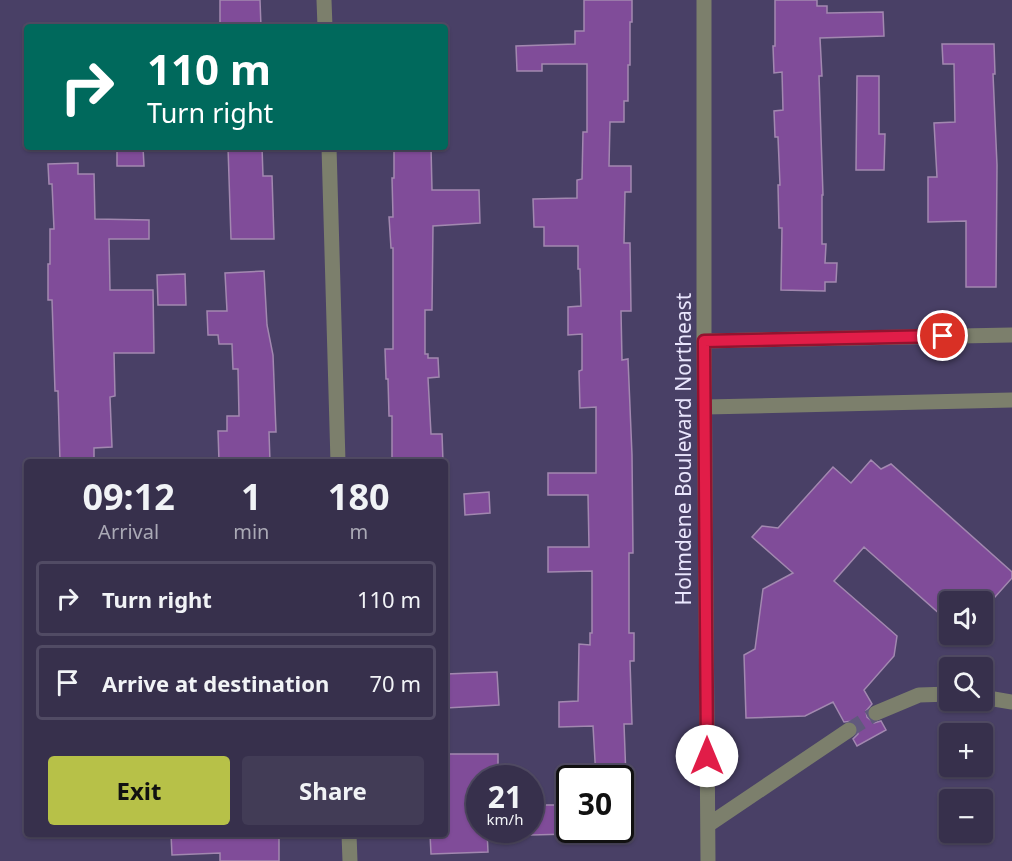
<!DOCTYPE html>
<meta charset="utf-8">
<style>
body{margin:0;font-family:"Noto Sans",sans-serif;background:#423c56;color:#f1f3f6;height:100vh;display:flex;flex-direction:column;font-size:22px;white-space:nowrap}
*{box-sizing:border-box;margin:0}
p{font-size:20px;color:#aaa9b5}
.icon{flex:none;width:33px;height:33px;fill:none;stroke:currentColor;stroke-width:2;stroke-linecap:round;stroke-linejoin:round}
.map{position:relative;flex:1;overflow:hidden}
.drawer{position:absolute;left:24px;top:459px;width:424px;height:378px;display:flex;flex-direction:column;background:#37304c;border-radius:6px;box-shadow:0 2px 4px #0004,0 0 0 2px #514b64}
.drawer>*{flex:none}
.guide{position:absolute;left:24px;top:24px;width:424px;height:126px;border-radius:6px;box-shadow:0 2px 4px #0004,0 0 0 2px #514b64;background:#00695c;color:#fff;overflow:hidden}
.buttons{position:absolute;left:939px;top:591px;display:grid;gap:12px}
.buttons a{display:grid;place-items:center;width:54px;height:54px;border-radius:6px;background:#37304c;box-shadow:0 2px 4px #0004,0 0 0 2px #514b64;font-size:30px}
.speed{position:absolute;left:466px;top:765px;display:flex;gap:12px;font-size:30px;font-weight:700;text-align:center}
.speed>*{display:grid;place-content:center;width:78px;height:78px;border-radius:50%;background:#37304c;box-shadow:0 2px 4px #0004,0 0 0 2px #514b64;line-height:1}
.speed small{font-size:15px;font-weight:400}
.speed .limit{border:3px solid #111;border-radius:9px;background:#fff;color:#111}
.pin{position:absolute;display:grid;place-items:center;width:51px;height:51px;color:#fff;margin:-26px;border:3px solid #fff;border-radius:50%;box-shadow:0 2px 6px #0007}
.me{position:absolute;width:66px;margin:-33px;rotate:0deg;stroke-linejoin:round;filter:drop-shadow(0 0 4px #0008)}
.turn{display:flex;align-items:center;gap:21px;height:126px;padding:0 24px;font-size:27px}
.turn .icon{width:78px;height:78px;stroke-width:2.5}
.turn b{display:block;font-size:42px;line-height:51px}
.eta{display:flex;justify-content:space-evenly;align-items:center;height:102px;text-align:center}
.eta b{font-size:36px;font-weight:700;line-height:42px}
.primary-button{display:flex;gap:12px;margin-top:auto;padding:12px 24px}
.primary-button a{flex:1;height:69px;border-radius:6px;background:#b7c148;color:#111;font-size:24px;font-weight:700;line-height:69px;text-align:center}
.primary-button a+a{background:#423c56;color:#f1f3f6}
ul{padding:0;list-style:none}
li{display:flex;align-items:center;gap:18px;height:75px;margin:0 12px 9px;padding:0 12px;border:3px solid #514b64;border-radius:6px}
li div{flex:1}
li b{display:block;font-size:22px}
li em{font-style:normal}
.map>svg:first-child{display:block}
.building{fill:#804c99;stroke:#a288b0;stroke-width:1.5}
.lines{fill:none;stroke-linecap:round;stroke-linejoin:round}
.minor-tunnel{stroke:#61597d;stroke-width:15;stroke-dasharray:15 8;stroke-linecap:butt}
.minor{stroke:#7c7f6c;stroke-width:15}
.route-casing{stroke:#92132f;stroke-width:15}
.route{stroke:#e11d48;stroke-width:10}
.labels{text-anchor:middle;stroke-width:5;stroke-linejoin:round;paint-order:stroke}
.street-label{font-size:21px;fill:#eae6fd;stroke:#494066}
</style>
<div class="map">
<svg width="1012" height="861" viewBox="0 0 1012 861">
<rect width="100%" height="100%" fill="#494066"/>
<path class="building" d="M 220,0 L 260,0 L 261,27 L 220,27 Z
M 584,0 L 632,0 L 632,22 L 630,22 L 630,65 L 628,65 L 628,101 L 624,101 L 624,122 L 610,122 L 609,166 L 631,166 L 631,192 L 625,192 L 624,243 L 630,243 L 631,311 L 621,311 L 622,360 L 628,359 L 632,455 L 633,553 L 629,553 L 629,633 L 634,633 L 634,661 L 630,661 L 632,724 L 624,724 L 626,778 L 596,778 L 593,726 L 559,727 L 559,702 L 578,701 L 579,644 L 590,645 L 590,633 L 592,633 L 592,571 L 548,572 L 548,547 L 589,547 L 588,495 L 548,495 L 548,473 L 596,473 L 596,407 L 580,408 L 579,371 L 582,370 L 582,334 L 568,335 L 568,307 L 581,306 L 580,269 L 578,269 L 578,246 L 544,246 L 544,227 L 534,227 L 533,199 L 577,198 L 577,180 L 582,179 L 583,132 L 587,132 L 587,64 L 542,64 L 542,71 L 517,71 L 516,46 L 575,44 L 575,31 L 584,31 Z
M 775,0 L 817,0 L 817,6 L 827,6 L 827,13 L 883,12 L 884,36 L 820,38 L 822,76 L 819,76 L 823,195 L 822,195 L 822,244 L 826,244 L 825,263 L 837,263 L 836,282 L 825,282 L 825,291 L 781,290 L 782,228 L 779,228 L 778,185 L 780,185 L 778,137 L 775,137 L 774,111 L 783,110 L 782,72 L 774,73 L 773,46 L 775,46 Z
M 942,44 L 994,44 L 995,74 L 993,74 L 997,165 L 996,287 L 966,287 L 966,221 L 928,222 L 928,177 L 937,177 L 934,123 L 955,122 L 954,64 L 943,64 Z
M 857,76 L 879,76 L 879,134 L 885,134 L 884,170 L 856,170 Z
M 117,147 L 143,147 L 144,166 L 117,166 Z
M 228,147 L 262,147 L 263,176 L 272,176 L 274,239 L 231,239 Z
M 394,147 L 431,147 L 432,190 L 479,190 L 480,223 L 433,226 L 432,310 L 425,310 L 425,354 L 428,354 L 428,358 L 438,358 L 439,377 L 428,378 L 431,434 L 442,434 L 443,462 L 392,462 L 392,416 L 389,416 L 388,379 L 386,379 L 385,349 L 393,349 L 393,248 L 391,248 L 389,217 L 393,217 L 392,178 L 394,178 Z
M 78,163 L 78,174 L 94,174 L 95,219 L 149,220 L 149,239 L 109,239 L 110,290 L 153,290 L 154,353 L 114,353 L 115,396 L 110,397 L 112,447 L 94,448 L 94,462 L 60,462 L 58,391 L 55,391 L 52,300 L 48,300 L 48,264 L 50,264 L 50,229 L 54,229 L 52,184 L 49,184 L 48,164 Z
M 264,271 L 267,325 L 273,355 L 276,432 L 269,432 L 270,462 L 219,462 L 218,431 L 227,431 L 227,416 L 239,416 L 238,369 L 233,369 L 232,344 L 219,344 L 218,335 L 208,335 L 207,311 L 227,311 L 225,273 Z
M 185,274 L 186,305 L 158,305 L 157,275 Z
M 871,460 L 881,469 L 891,464 L 1012,572 L 1012,578 L 986,607 L 982,604 L 982,602 L 980,602 L 969,592 L 961,602 L 950,602 L 950,623 L 864,547 L 834,581 L 897,636 L 894,656 L 864,690 L 872,704 L 866,711 L 867,717 L 874,723 L 881,721 L 886,730 L 857,746 L 853,739 L 858,734 L 857,725 L 853,721 L 844,722 L 833,702 L 805,716 L 746,718 L 744,655 L 755,649 L 763,589 L 793,573 L 752,537 L 762,526 L 778,528 L 833,467 L 851,483 Z
M 489,492 L 490,513 L 465,515 L 464,494 Z
M 497,672 L 499,705 L 446,708 L 446,674 Z
M 446,754 L 498,754 L 498,778 L 480,778 L 480,830 L 487,830 L 488,852 L 431,854 L 430,834 L 446,834 Z
M 531,805 L 569,805 L 569,834 L 531,835 Z
M 171,834 L 279,834 L 279,861 L 220,861 L 220,853 L 172,855 Z"/>
<g class="lines">
<path class="minor-tunnel" d="M 849,730 L 876,713"/>
<path class="minor" d="M 324,0 L 325,27
M 704,0 L 704,341 L 708,861
M 329,147 L 338,462
M 704,341 L 1012,335
M 705,407 L 1012,400
M 982,697 L 1012,702
M 876,713 L 919,695 L 950,694
M 708,825 L 849,730
M 349,834 L 350,861"/>
</g>
<g class="lines">
<g class="route-casing">
<path id="route" d="M 707,756 L 704,341 L 943,336"/>
</g>
<use href="#route" class="route"/>
</g>
<g class="labels">
<g class="street-label">
<text transform="translate(684 449) rotate(-90)" y="7">Holmdene Boulevard Northeast</text>
</g>
</g>
</svg>
<div class="buttons">
<a><svg class="icon" aria-label="sound" viewBox="0 0 24 24"><path d="M4 9h4l5-4v14l-5-4H4zM17 9q2 3 0 6"/></svg></a>
<a><svg class="icon" aria-label="search" viewBox="0 0 24 24"><circle cx="10" cy="10" r="6"/><path d="M15 15l6 6"/></svg></a>
<a>+</a>
<a>−</a>
</div>
<div class="speed"><div>21<small>km/h</small></div><div class="limit">30</div></div>
<div class="pin" style="left:943px;top:336px;background:#d93025"><svg class="icon" aria-label="arrive" viewBox="0 0 24 24"><path d="M6 21V4h12l-3 4 3 4H6"/></svg></div>
<svg class="me" style="left:707px;top:756px" viewBox="-20 -20 40 40"><circle r="19" fill="#fff"/><path d="M0-13L10 11 0 6-10 11z" fill="#e11d48"/></svg>
<div class="guide">
<div class="turn"><svg class="icon" aria-label="right" viewBox="0 0 24 24"><path d="M7 20v-9h11M14 6l5 5-5 5"/></svg><div><b>110 m</b>Turn right</div></div>
</div>
<section class="drawer">
<div class="eta">
<div><b>09:12</b><p>Arrival</p></div>
<div><b>1</b><p>min</p></div>
<div><b>180</b><p>m</p></div>
</div>
<ul>
<li><svg class="icon" aria-label="right" viewBox="0 0 24 24"><path d="M7 20v-9h11M14 6l5 5-5 5"/></svg><div><b>Turn right</b></div><em>110 m</em></li>
<li><svg class="icon" aria-label="arrive" viewBox="0 0 24 24"><path d="M6 21V4h12l-3 4 3 4H6"/></svg><div><b>Arrive at destination</b></div><em>70 m</em></li>
</ul>
<div class="primary-button"><a>Exit</a><a>Share</a></div>
</section>
</div>
